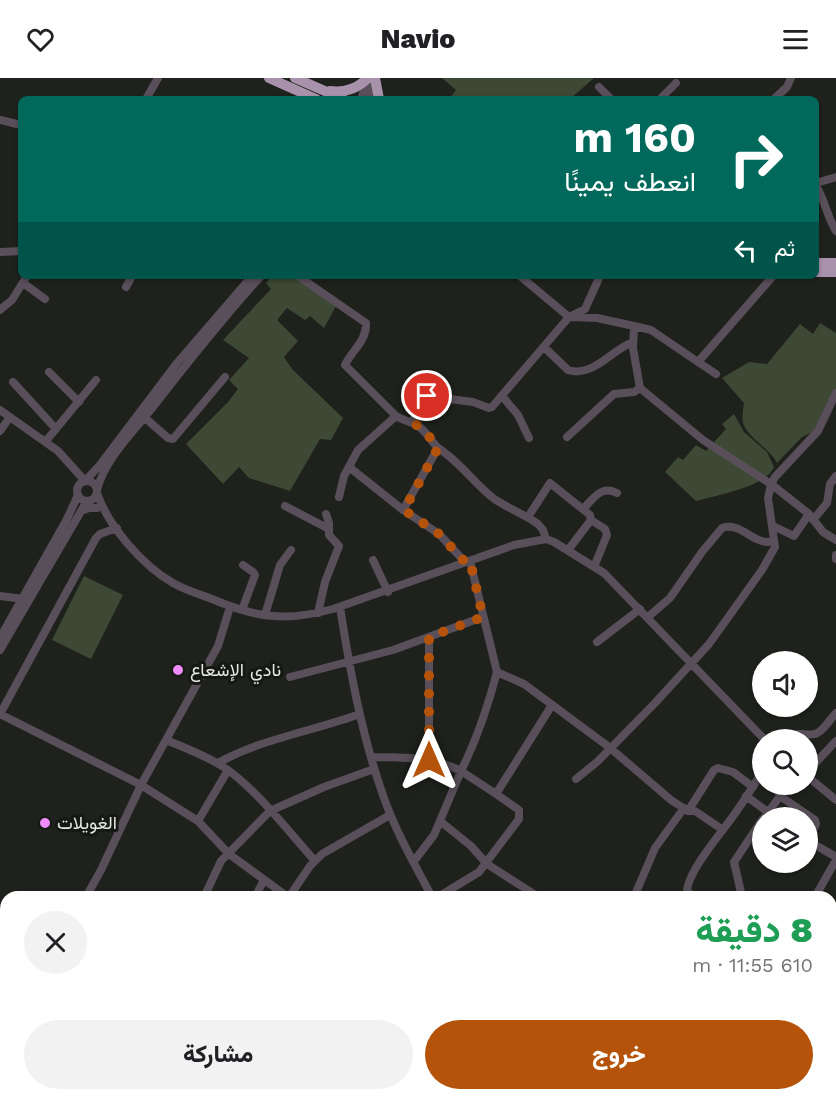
<!DOCTYPE html>
<html lang="ar">
<meta charset="utf-8">
<style>
body{margin:0;font-family:"Work Sans",Vazirmatn,sans-serif;background:#f2f2f2;color:#202124;direction:rtl;height:100vh;display:flex;flex-direction:column;font-size:22px;white-space:nowrap}
*{box-sizing:border-box;margin:0}
p{font-size:20px;color:#757577}
.icon{flex:none;width:33px;height:33px;fill:none;stroke:currentColor;stroke-width:2;stroke-linecap:round;stroke-linejoin:round}
.map{position:relative;flex:1;overflow:hidden;direction:ltr}
.sheet{position:absolute;left:0px;top:813px;width:837px;height:210px;display:flex;flex-direction:column;background:#fff;border-radius:18px 18px 0 0;box-shadow:0 2px 4px #0004;direction:rtl}
.sheet>*{flex:none}
.hud{position:absolute;left:18px;top:18px;width:801px;height:183px;border-radius:9px;box-shadow:0 2px 4px #0004;direction:rtl;background:#00695c;color:#fff;overflow:hidden}
.tools{position:absolute;left:752px;top:573px;display:grid;gap:12px}
.tools a{display:grid;place-items:center;width:66px;height:66px;border-radius:50%;background:#fff;box-shadow:0 2px 4px #0004;font-size:30px}
.pin{position:absolute;display:grid;place-items:center;width:51px;height:51px;color:#fff;margin:-26px;border:3px solid #fff;border-radius:50%;box-shadow:0 2px 6px #0007}
.me{position:absolute;width:66px;margin:-33px;rotate:0deg;stroke-linejoin:round;filter:drop-shadow(0 0 4px #0008)}
.turn{display:flex;align-items:center;gap:21px;height:126px;padding:0 24px;font-size:27px}
.turn .icon{width:78px;height:78px;stroke-width:2.5}
.turn b{display:block;font-size:42px;line-height:51px}
.then{display:flex;align-items:center;height:57px;padding:0 24px;background:#0003;gap:12px;font-size:22px}
.round{display:grid;place-items:center;flex:none;width:63px;height:63px;border-radius:32px;background:#f2f2f2}
.headline{display:flex;align-items:center;justify-content:space-between;height:102px;padding:0 24px}
h1{font-size:36px;font-weight:800;line-height:45px;color:#1e9e55}
.button{display:flex;gap:12px;margin-top:auto;padding:12px 24px}
.button a{flex:1;height:69px;border-radius:36px;background:#b45309;color:#fff;font-size:24px;font-weight:800;line-height:69px;text-align:center}
.button a+a{background:#f2f2f2;color:#202124}
header{display:flex;justify-content:space-between;align-items:center;height:78px;padding:0 24px;background:#fff;font-size:27px;font-weight:800}
.map>svg:first-child{display:block}
.green{fill:#3d4934}
.lines{fill:none;stroke-linecap:round;stroke-linejoin:round}
.minor{stroke:#594f5a;stroke-width:8}
.highway{stroke:#a891ab;stroke-width:10}
.route{stroke:#b45309;stroke-width:10;stroke-dasharray:0 18}
.poi-dot{fill:#ed8cfa;stroke:#151813;stroke-width:2}
.labels{text-anchor:middle;stroke-width:6;stroke-linejoin:round;paint-order:stroke}
.poi-label{font-size:18px;fill:#e5e7e4;stroke:#151813;text-anchor:start}
</style>
<header><svg class="icon" aria-label="menu" viewBox="0 0 24 24"><path d="M4 6h16M4 12h16M4 18h16"/></svg>Navio<svg class="icon" aria-label="heart" viewBox="0 0 24 24"><path d="M12 20l-8-8c-3-5 5-10 8-4 3-6 11-1 8 4z"/></svg></header>
<div class="map">
<svg width="836" height="1023" viewBox="0 0 836 1023">
<rect width="100%" height="100%" fill="#1e211c"/>
<path class="green" d="M 442,0 L 594,0 L 570,21 L 449,21 L 456,12 Z
M 272,198 L 293,198 L 336,228 L 324,250 L 310,238 L 305,242 L 287,230 L 277,242 L 298,263 L 284,279 L 292,291 L 343,340 L 331,362 L 320,361 L 290,413 L 249,400 L 239,389 L 223,406 L 186,366 L 228,324 L 238,311 L 229,302 L 249,280 L 223,262 L 271,211 L 266,205 Z
M 820,245 L 836,255 L 836,316 L 817,352 L 802,359 L 777,385 C 769,370 747,359 743,345 C 742,339 743,331 744,325 L 722,300 L 749,284 L 767,286 L 800,246 L 813,256 Z
M 734,336 L 744,354 L 767,374 L 774,389 C 766,409 716,417 696,423 L 665,394 L 678,379 L 683,382 L 696,367 L 706,373 L 726,351 L 722,346 Z
M 84,498 L 123,517 L 91,581 L 52,562 Z"/>
<g class="lines">
<path class="minor" d="M 599,9 L 611,21
M 146,21 L 158,0
M 361,21 L 368,1
M 368,21 L 374,0
M 660,21 L 676,5
M 774,21 L 787,9 L 791,0
M 0,42 L 21,47
M 816,105 L 836,99
M 816,108 C 825,122 827,139 836,153
M 0,174 L 21,173
M 298,198 L 366,245 C 367,263 352,272 345,287 L 396,338
M 600,198 L 585,231 L 569,239 L 597,240 L 634,248
M 23,205 L 45,221
M 126,209 L 132,198
M 0,232 L 12,222 L 27,198
M 544,269 L 568,292 C 593,300 611,272 633,264
M 49,294 L 79,324
M 716,296 L 698,284 L 773,198
M 13,304 L 56,351
M 836,315 L 818,353 L 775,399 L 771,406 L 809,436 L 823,454 L 836,462
M 502,318 L 518,337 L 529,360
M 0,332 L 58,373 L 85,403 L 100,387 L 177,285 L 252,198
M 144,339 L 168,360 L 173,361 L 225,299
M 412,344 L 426,318 L 473,324 L 489,330 L 492,329 L 569,239 L 520,198
M 0,353 L 10,339
M 567,359 L 614,316 L 634,314 L 640,310 L 633,270 L 634,248 L 651,252 L 698,284
M 46,363 L 96,302
M 349,389 L 403,432
M77 413a10 10 0 1 1 20 0a10 10 0 1 1-20 0Z
M 97,412 C 105,381 133,354 153,329 C 188,284 223,240 261,198
M 97,415 C 108,448 143,488 173,505 C 185,512 199,516 212,521 C 231,529 252,537 274,538 C 294,540 314,536 333,531 L 514,467 L 546,461 L 554,464 L 604,495 L 765,662
M 339,419 L 344,398 L 358,372 L 396,338 C 404,343 411,343 418,348 C 426,353 431,363 438,370
M 285,428 L 329,451
M 583,431 C 594,420 601,407 617,415
M 81,433 L 89,430 L 97,430
M 528,439 L 550,405 L 590,437 L 591,442 L 568,472
M 591,442 L 605,451 L 607,457 L 594,489
M 813,442 L 827,425 L 830,406 L 836,398
M 773,448 L 794,458 L 809,436
M 836,477 L 836,481
M 373,482 L 388,514
M 470,483 L 497,594
M 465,484 L 439,456 L 403,432 L 438,370 C 459,383 473,404 493,420 C 507,430 524,436 538,446 L 543,452 L 546,461
M 0,518 L 23,521
M 340,529 C 350,593 362,659 384,720 C 396,754 415,787 432,819
M 242,532 L 255,497 L 253,494 L 243,487
M 318,535 L 325,504 L 339,468 L 329,457 L 329,445 L 326,436
M 265,537 L 280,487 L 291,472
M 648,539 L 670,520 L 702,474 L 722,450 C 742,443 754,469 774,463
M 429,559 L 429,683
M 0,560 L 67,441 L 78,417
M 597,564 L 640,531
M 0,572 L 87,423
M 290,599 L 393,572 L 483,539
M 0,636 L 141,707 L 198,743 L 229,776 L 288,819
M 0,636 L 96,460 L 100,456 L 117,450
M 166,662 C 185,670 207,678 225,690 C 256,711 289,754 315,783
M 787,662 C 796,652 804,658 815,656 C 823,654 830,641 836,635
M 371,679 C 402,679 433,679 461,693 C 477,661 488,628 497,594 L 524,606 L 609,669 L 671,722 L 688,733 L 695,733 L 723,752
M 218,685 C 261,661 313,653 360,636
M 807,694 L 836,663
M 807,698 L 836,722
M 576,701 L 597,684 L 655,625 L 709,566 L 762,492 L 775,469 L 768,420 L 771,406 L 703,362 L 640,310
M 782,706 L 778,713 L 780,718 L 815,742 L 816,746 L 810,759 L 812,765 L 836,779
M 746,718 L 768,734
M 688,733 L 714,692 L 718,690 L 733,694 L 753,709
M 764,740 L 780,718
M 198,743 L 228,692
M 440,743 L 471,768 L 487,786 L 534,816
M 414,783 L 434,757 L 461,693 L 496,716 L 552,627
M 86,819 L 101,792 L 141,707 L 218,568 L 230,529
M 204,819 L 221,783 L 270,733 L 324,709 L 374,691
M 255,819 L 264,802
M 289,819 L 310,788 L 322,776 L 390,737
M 438,819 L 479,794 L 519,741 L 519,732 L 496,716
M 634,819 L 655,770 L 684,730
M 696,819 L 687,814 C 687,793 724,752 736,734 C 745,721 754,707 762,694
M 742,819 L 734,784 L 762,742
M 815,819 L 836,782
M 831,888 L 836,891
M 0,921 L 6,924
M 831,960 L 836,954
M 196,1017 L 210,1023
M 505,1017 L 516,1023
M 0,1020 L 6,1010
M 185,1023 L 188,1017
M 304,1023 L 307,1017
M 353,1023 L 356,1017
M 493,1023 L 496,1017
M 658,1023 L 662,1017
M 771,1023 L 773,1017"/>
<path class="highway" d="M 269,0 L 316,21
M 295,0 L 343,21
M 375,0 L 379,21
M 330,13 C 345,15 357,11 368,0
M 816,185 L 836,185
M 816,194 L 836,194"/>
</g>
<g class="lines">
<path class="route" d="M 427,318 L 425,319 L 412,344 L 424,352 L 438,370 L 404,432 L 439,456 L 465,484 L 470,483 L 483,539 L 429,559 L 429,682"/>
</g>
<g class="poi-dot">
<circle cx="178" cy="592" r="6"/>
<circle cx="45" cy="745" r="6"/>
</g>
<g class="labels">
<g class="poi-label">
<text x="190" y="598">نادي الإشعاع</text>
<text x="57" y="751">الغويلات</text>
</g>
</g>
</svg>
<div class="tools">
<a><svg class="icon" aria-label="sound" viewBox="0 0 24 24"><path d="M4 9h4l5-4v14l-5-4H4zM17 9q2 3 0 6"/></svg></a>
<a><svg class="icon" aria-label="search" viewBox="0 0 24 24"><circle cx="10" cy="10" r="6"/><path d="M15 15l6 6"/></svg></a>
<a><svg class="icon" aria-label="layers" viewBox="0 0 24 24"><path d="M12 4l9 5-9 5-9-5zM3 14l9 5 9-5"/></svg></a>
</div>
<div class="pin" style="left:427px;top:318px;background:#d93025"><svg class="icon" aria-label="arrive" viewBox="0 0 24 24"><path d="M6 21V4h12l-3 4 3 4H6"/></svg></div>
<svg class="me" style="left:429px;top:682px" viewBox="-20 -20 40 40"><path d="M0-17L14 15 0 8-14 15z" fill="#b45309" stroke="#fff" stroke-width="4"/></svg>
<div class="hud">
<div class="turn"><svg class="icon" aria-label="right" viewBox="0 0 24 24"><path d="M7 20v-9h11M14 6l5 5-5 5"/></svg><div><b>160 m</b>انعطف يمينًا</div></div>
<div class="then">ثم<svg class="icon" aria-label="left" viewBox="0 0 24 24"><path d="M17 20v-9H6M10 6l-5 5 5 5"/></svg></div>
</div>
<section class="sheet">
<div class="headline"><div><h1>8 دقيقة</h1><p>610 m · 11:55</p></div><a class="round"><svg class="icon" aria-label="close" viewBox="0 0 24 24"><path d="M6 6l12 12M18 6L6 18"/></svg></a></div>
<div class="button"><a>خروج</a><a>مشاركة</a></div>
</section>
</div>
